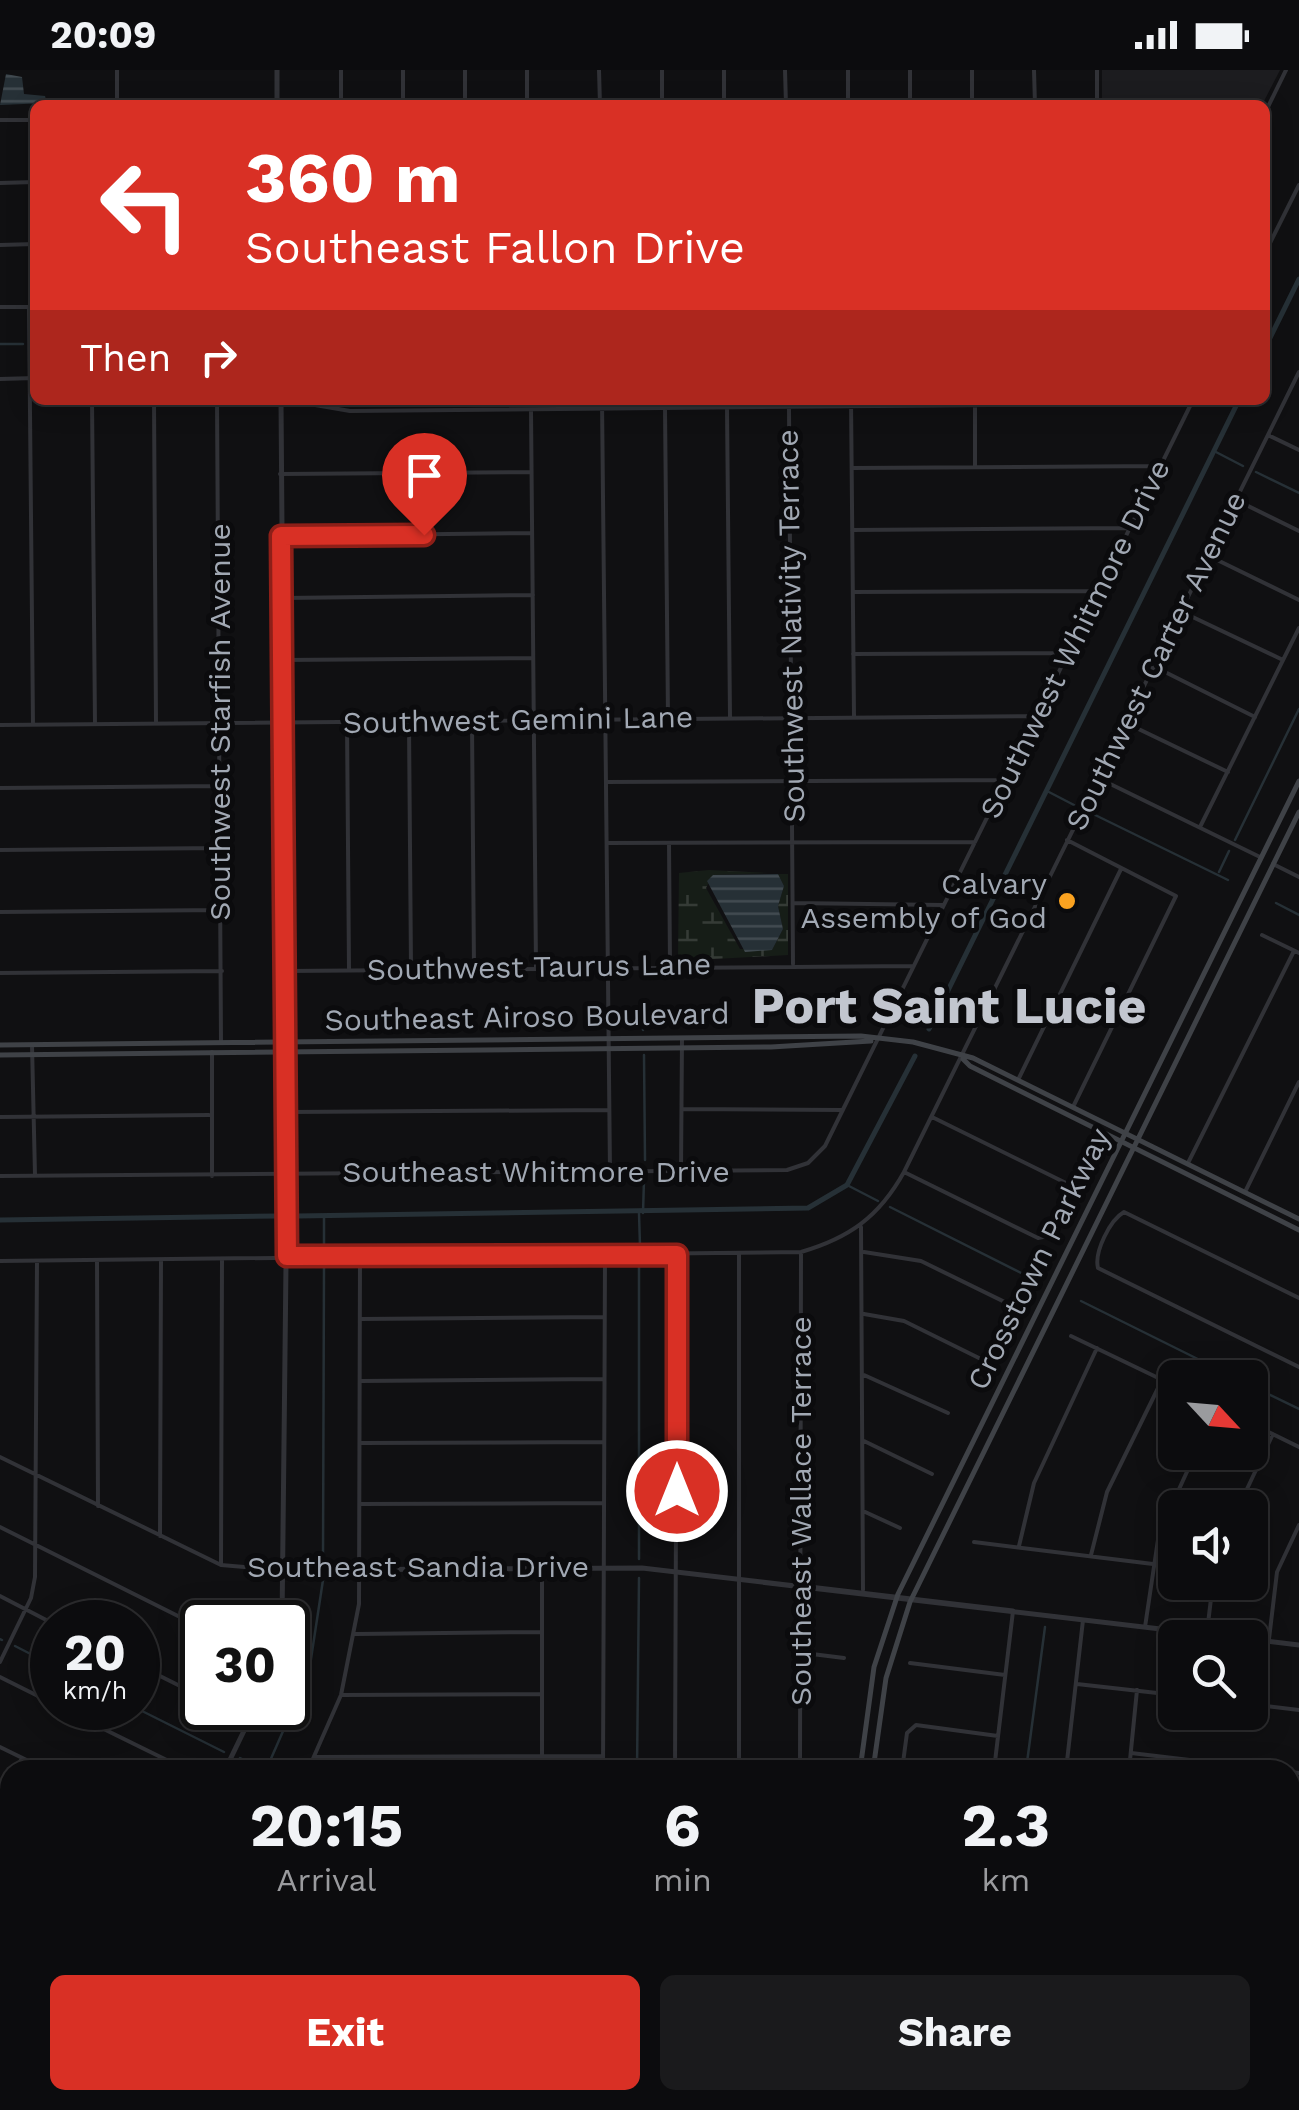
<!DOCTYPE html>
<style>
body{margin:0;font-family:"Work Sans",sans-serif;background:#1a1a1c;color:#f1f3f6;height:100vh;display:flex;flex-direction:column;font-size:38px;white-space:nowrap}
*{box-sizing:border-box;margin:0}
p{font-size:32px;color:#9a9b9e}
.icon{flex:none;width:55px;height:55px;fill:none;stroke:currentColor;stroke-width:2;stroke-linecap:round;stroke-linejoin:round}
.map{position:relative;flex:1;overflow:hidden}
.panel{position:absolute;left:0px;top:1690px;width:1300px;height:350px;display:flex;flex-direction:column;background:#0c0c0e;border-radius:30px 30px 0 0;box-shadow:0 5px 25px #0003,0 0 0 2px #2c2c2e}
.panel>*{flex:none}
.top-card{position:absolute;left:30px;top:30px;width:1240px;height:305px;border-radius:15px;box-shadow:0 5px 25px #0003,0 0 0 2px #2c2c2e;background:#d93025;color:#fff;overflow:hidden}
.needle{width:65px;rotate:116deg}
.buttons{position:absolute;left:1158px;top:1290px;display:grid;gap:20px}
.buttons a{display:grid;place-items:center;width:110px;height:110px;border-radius:15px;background:#0c0c0e;box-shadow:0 5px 25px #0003,0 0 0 2px #2c2c2e;font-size:50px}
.speed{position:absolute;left:30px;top:1530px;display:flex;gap:20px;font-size:50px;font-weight:700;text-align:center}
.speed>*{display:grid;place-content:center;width:130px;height:130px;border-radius:50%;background:#0c0c0e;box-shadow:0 5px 25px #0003,0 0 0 2px #2c2c2e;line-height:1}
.speed small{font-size:25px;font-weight:400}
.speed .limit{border:5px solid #111;border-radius:15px;background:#fff;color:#111}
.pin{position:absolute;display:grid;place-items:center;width:85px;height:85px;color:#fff;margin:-102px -42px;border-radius:50% 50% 50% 0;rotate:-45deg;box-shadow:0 0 10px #0007}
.pin .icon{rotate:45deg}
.me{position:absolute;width:110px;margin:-55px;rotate:0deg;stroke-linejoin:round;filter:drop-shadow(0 0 8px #0008)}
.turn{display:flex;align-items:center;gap:35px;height:210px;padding:0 50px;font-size:45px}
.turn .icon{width:130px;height:130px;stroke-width:2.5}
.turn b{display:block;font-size:70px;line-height:85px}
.then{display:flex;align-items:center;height:95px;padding:0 50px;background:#0003;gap:20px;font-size:38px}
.eta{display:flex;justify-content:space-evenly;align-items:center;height:170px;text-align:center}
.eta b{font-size:60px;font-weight:700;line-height:70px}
.button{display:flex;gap:20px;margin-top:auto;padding:20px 50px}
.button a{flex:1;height:115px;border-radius:15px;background:#d93025;color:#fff;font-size:40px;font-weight:700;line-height:115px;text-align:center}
.button a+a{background:#1a1a1c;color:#f1f3f6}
.status{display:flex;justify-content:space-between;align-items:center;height:70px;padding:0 50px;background:#0c0c0e;direction:ltr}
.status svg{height:28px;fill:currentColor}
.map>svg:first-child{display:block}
.built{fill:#1c1c1f}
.wetland{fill:url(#wetland-marsh)}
.water{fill:url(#water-rules)}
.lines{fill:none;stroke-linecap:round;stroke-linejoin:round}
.stream{stroke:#263036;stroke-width:2.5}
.canal{stroke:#263036;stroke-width:5}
.minor{stroke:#313237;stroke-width:4}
.tertiary{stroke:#313237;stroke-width:5}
.secondary{stroke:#3f4247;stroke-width:5}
.route-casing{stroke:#8d1f18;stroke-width:25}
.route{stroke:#d93025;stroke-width:18}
.poi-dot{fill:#faa220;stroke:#0b0b0d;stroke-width:4}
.labels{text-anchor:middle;stroke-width:10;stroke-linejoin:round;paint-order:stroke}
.street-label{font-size:30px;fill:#a1a8b3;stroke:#0b0b0d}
.poi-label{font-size:30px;fill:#a1a8b3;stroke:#0b0b0d;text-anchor:end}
.town-label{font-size:50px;font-weight:bold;fill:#c2c6cf;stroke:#0b0b0d}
</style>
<div class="status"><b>20:09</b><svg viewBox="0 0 49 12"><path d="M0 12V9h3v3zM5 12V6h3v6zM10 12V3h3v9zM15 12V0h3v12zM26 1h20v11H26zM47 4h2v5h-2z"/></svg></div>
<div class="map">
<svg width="1299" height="2040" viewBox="0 0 1299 2040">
<defs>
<pattern id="wetland-marsh" width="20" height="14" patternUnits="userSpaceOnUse" patternTransform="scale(2.5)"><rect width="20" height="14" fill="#161d17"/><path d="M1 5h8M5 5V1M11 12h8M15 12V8" fill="none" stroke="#353b36"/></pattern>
<pattern id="water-rules" width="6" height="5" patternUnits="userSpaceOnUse" patternTransform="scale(2.5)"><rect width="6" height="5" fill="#263036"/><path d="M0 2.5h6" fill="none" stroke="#424b51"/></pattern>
</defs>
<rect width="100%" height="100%" fill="#101012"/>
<path class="built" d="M 1102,0 L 1280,0 L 1262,35 L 1102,35 Z"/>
<path class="wetland" d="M 709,800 L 768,803 L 713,805 L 706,818 L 740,879 L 772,880 L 783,859 L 778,836 L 784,816 L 778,804 L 788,804 L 788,885 L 678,891 L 679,803 Z"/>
<path class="water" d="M 6,4 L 22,7 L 24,24 L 45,26 L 47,33 L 0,35 Z
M 778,804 L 784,816 L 778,836 L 783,859 L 772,880 L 745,882 L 707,811 L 713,805 Z"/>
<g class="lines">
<path class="stream" d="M 0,274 L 23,274
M 1214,381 L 1243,396
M 1256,402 L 1299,423
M 1047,721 L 1074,735
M 1089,742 L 1228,810
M 1235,770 L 1299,639
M 1219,802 L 1229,781
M 1276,833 L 1299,845
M 643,960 L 644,937
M 644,985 L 645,1090
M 847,1115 L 878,1131
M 890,1137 L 1033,1209
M 639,1143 L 640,1176
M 643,1143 L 644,1110
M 324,1177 L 324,1147
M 1081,1231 L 1236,1308
M 1250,1315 L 1299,1339
M 323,1489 L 324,1195
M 639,1489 L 639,1196
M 0,1569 L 2,1570
M 15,1576 L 52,1595
M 136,1638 L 224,1682
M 240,1688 L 264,1700
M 266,1700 L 309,1602 L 323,1510
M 637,1700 L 639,1508
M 1026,1700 L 1045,1557
M 0,1990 L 10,1999
M 41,2030 L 45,2033
M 999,2030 L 1000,2040
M 590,2040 L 593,2030"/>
<path class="canal" d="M 1265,278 L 1299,209
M 929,959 L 1239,330
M 297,1146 L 808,1138 L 847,1115 L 915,986
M 0,1150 L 277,1146"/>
<path class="minor" d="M 341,0 L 341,35
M 403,0 L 403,35
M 465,0 L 465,35
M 527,0 L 527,35
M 599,0 L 600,35
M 662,0 L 662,35
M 724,0 L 724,35
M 785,0 L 786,35
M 848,0 L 848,35
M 910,0 L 910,35
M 972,0 L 972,35
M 1034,0 L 1035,35
M 1097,0 L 1097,35
M 117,35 L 117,0
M 1265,43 L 1286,0
M 0,50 L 35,50
M 0,113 L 35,112
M 0,175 L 35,174
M 1265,183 L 1299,115
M 0,237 L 35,237
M 29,237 L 33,655
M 0,309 L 35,308
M 92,330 L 95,654
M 154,330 L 156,653
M 217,330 L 221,973
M 286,330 L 350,341 L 1191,333
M 602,330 L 610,1102
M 851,330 L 854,646
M 665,338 L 668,648
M 727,338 L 730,647
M 789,339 L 793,894
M 531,340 L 536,898
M 1268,365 L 1299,380
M 975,397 L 975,330
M 852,398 L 1161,396
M 280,404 L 531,402
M 1236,430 L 1299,461
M 852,460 L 1130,458
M 281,466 L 531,463
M 1209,486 L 1299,530
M 853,522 L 1098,521
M 283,528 L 533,525
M 1180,541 L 1283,590
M 853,584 L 1068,583
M 283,590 L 532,588
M 1153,596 L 1255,647
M 347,652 L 349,899
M 472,653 L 474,898
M 1126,653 L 1228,702
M 409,654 L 411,899
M 0,655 L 1036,646
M 1098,708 L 1260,787
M 606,712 L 1006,710
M 0,718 L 220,716
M 1200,757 L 1299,558
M 1067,770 L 1176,826 L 1073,1037
M 607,773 L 975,772
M 669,773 L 670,896
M 0,780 L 221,778
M 1273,794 L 1299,807
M 794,833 L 943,835
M 0,842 L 221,840
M 1262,865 L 1299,883
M 286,901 L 913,896
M 0,903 L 222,901
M 32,975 L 35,1105
M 1018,1010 L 1121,799
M 682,1039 L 843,1040
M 289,1042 L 609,1040
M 0,1047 L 209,1045
M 1188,1093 L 1294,881
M 681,1101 L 682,968
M 904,1102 L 1038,1168 L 1048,1166 L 1070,1121 L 1066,1113 L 932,1047
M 0,1106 L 787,1100 L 808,1093 L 825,1076 L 1193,330
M 212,1106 L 212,982
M 1245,1122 L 1299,1012
M 861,1157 L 863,1520
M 864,1182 L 921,1191 L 1021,1240
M 739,1183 L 739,1697
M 97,1190 L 98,1436
M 0,1191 L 801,1182 C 849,1168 879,1147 904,1102 L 1299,302
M 1299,1228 L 1124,1142 C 1110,1150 1094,1182 1098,1198 L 1299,1297
M 864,1244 L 904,1251 L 987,1292
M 361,1249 L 604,1247
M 1071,1266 L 1175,1316
M 864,1305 L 948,1343
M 361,1311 L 604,1309
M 1250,1353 L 1299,1377
M 864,1371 L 932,1404
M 361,1373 L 604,1372
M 0,1387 L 221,1495 L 281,1500
M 360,1434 L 604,1433
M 1238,1438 L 1273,1364
M 863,1441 L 900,1458
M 0,1457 L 202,1558
M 160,1466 L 161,1191
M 974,1472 L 1153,1494
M 1019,1476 L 1034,1413 L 1097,1278
M 1091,1485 L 1107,1422 L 1162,1310
M 221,1495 L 222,1190
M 0,1526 L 52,1553
M 1145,1557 L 1159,1463 L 1196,1382
M 1207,1562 L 1213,1512
M 356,1564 L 541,1562
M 1269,1569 L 1277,1502 L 1299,1455
M 804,1583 L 844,1588
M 0,1592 L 31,1528 L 35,1507 L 37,1192
M 910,1593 L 1005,1605
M 138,1595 L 202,1627
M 0,1607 L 52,1633
M 1077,1614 L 1175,1625
M 341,1625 L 541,1624
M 1250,1634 L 1299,1640
M 61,1638 L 187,1700
M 223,1638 L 249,1651
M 0,1677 L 47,1700
M 1131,1683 L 1275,1700
M 542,1686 L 542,1498
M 315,1687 L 603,1686
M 676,1690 L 764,1700
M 16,1700 L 22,1688
M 308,1700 L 341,1625 L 359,1534 L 360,1188
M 603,1700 L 605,1185
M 675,1700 L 677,1185
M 800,1700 L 801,1182
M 902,1700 L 907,1663 L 916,1655 L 998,1666
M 994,1700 L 1013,1541
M 1066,1700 L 1083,1550
M 1129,1700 L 1137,1620
M 1290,1702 L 1299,1703
M 0,1732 L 10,1712
M 1290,1765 L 1299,1766
M 1290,1828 L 1299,1829
M 0,1871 L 10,1850
M 1290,1914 L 1299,1838
M 0,1936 L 10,1946
M 1290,2026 L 1299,2025
M 96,2030 L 106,2040
M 773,2030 L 800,2030
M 904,2030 L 905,2040
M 966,2030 L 967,2040
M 1039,2030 L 1040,2040
M 1100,2030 L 1101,2040
M 1163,2030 L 1164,2040
M 128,2040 L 133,2030
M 197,2040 L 202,2030
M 267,2040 L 272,2030
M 348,2040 L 353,2030
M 417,2040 L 422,2030
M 486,2040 L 491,2030
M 552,2040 L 556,2030
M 628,2040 L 631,2030
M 1203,2040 L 1267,2030"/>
<path class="tertiary" d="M 277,0 L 277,35
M 281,330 L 287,1104 L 282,1552
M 286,1500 L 642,1498 L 1237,1568
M 801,1516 L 1013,1541
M 1250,1569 L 1299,1575
M 225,1700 L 255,1638
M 0,2034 L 6,2040
M 57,2040 L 62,2030"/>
<path class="secondary" d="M 0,975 L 861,966 L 913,972 L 973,988 L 1299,1149
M 0,985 L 771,977 L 871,971
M 963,989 L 970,996 L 1299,1160
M 860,1700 L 874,1597 L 898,1524 L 1299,711
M 873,1700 L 886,1608 L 910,1532 L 1299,742
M 832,2030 L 833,2040
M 846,2030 L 846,2040"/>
</g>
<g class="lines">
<g class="route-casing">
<path id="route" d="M 424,465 L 281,466 L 287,1186 L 677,1185 L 677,1421"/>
</g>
<use href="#route" class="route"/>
</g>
<circle class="poi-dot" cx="1067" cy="831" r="10"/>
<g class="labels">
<g class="street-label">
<text transform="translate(791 556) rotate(-91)" y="10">Southwest Nativity Terrace</text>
<text transform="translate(1075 569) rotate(-64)" y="10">Southwest Whitmore Drive</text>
<text transform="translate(1156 591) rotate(-64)" y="10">Southwest Carter Avenue</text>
<text transform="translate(518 650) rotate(-1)" y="10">Southwest Gemini Lane</text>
<text transform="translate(220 652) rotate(-90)" y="10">Southwest Starfish Avenue</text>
<text transform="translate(539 897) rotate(-1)" y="10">Southwest Taurus Lane</text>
<text transform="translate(527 947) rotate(-1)" y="10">Southeast Airoso Boulevard</text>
<text x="536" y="1112">Southeast Whitmore Drive</text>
<text transform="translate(1039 1189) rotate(-64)" y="10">Crosstown Parkway</text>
<text transform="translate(801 1441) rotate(-90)" y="10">Southeast Wallace Terrace</text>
<text x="418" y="1507">Southeast Sandia Drive</text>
</g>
<g class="poi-label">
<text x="1047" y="824">Calvary<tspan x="1047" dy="34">Assembly of God</tspan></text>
</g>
<g class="town-label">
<text x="949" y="953">Port Saint Lucie</text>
</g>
</g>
</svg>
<div class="buttons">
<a><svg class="needle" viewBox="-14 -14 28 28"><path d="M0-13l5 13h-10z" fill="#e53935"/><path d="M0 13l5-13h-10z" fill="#9a9b9e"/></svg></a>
<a><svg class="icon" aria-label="sound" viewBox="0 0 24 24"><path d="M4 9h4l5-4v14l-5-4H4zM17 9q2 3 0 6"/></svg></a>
<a><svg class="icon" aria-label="search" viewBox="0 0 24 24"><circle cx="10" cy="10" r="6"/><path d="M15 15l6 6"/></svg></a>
</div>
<div class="speed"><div>20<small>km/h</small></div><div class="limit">30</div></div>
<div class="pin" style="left:424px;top:465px;background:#d93025"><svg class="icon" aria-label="arrive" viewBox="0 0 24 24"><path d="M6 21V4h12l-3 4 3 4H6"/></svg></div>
<svg class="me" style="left:677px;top:1421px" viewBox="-20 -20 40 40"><circle r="17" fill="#d93025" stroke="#fff" stroke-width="3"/><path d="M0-11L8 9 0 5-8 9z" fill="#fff"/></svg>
<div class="top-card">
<div class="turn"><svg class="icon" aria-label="left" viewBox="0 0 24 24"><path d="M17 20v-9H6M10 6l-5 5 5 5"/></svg><div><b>360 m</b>Southeast Fallon Drive</div></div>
<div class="then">Then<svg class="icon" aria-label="right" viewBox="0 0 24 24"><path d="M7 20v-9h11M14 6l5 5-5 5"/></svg></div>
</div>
<section class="panel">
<div class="eta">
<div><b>20:15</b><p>Arrival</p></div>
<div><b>6</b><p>min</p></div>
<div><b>2.3</b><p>km</p></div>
</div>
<div class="button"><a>Exit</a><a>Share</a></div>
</section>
</div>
